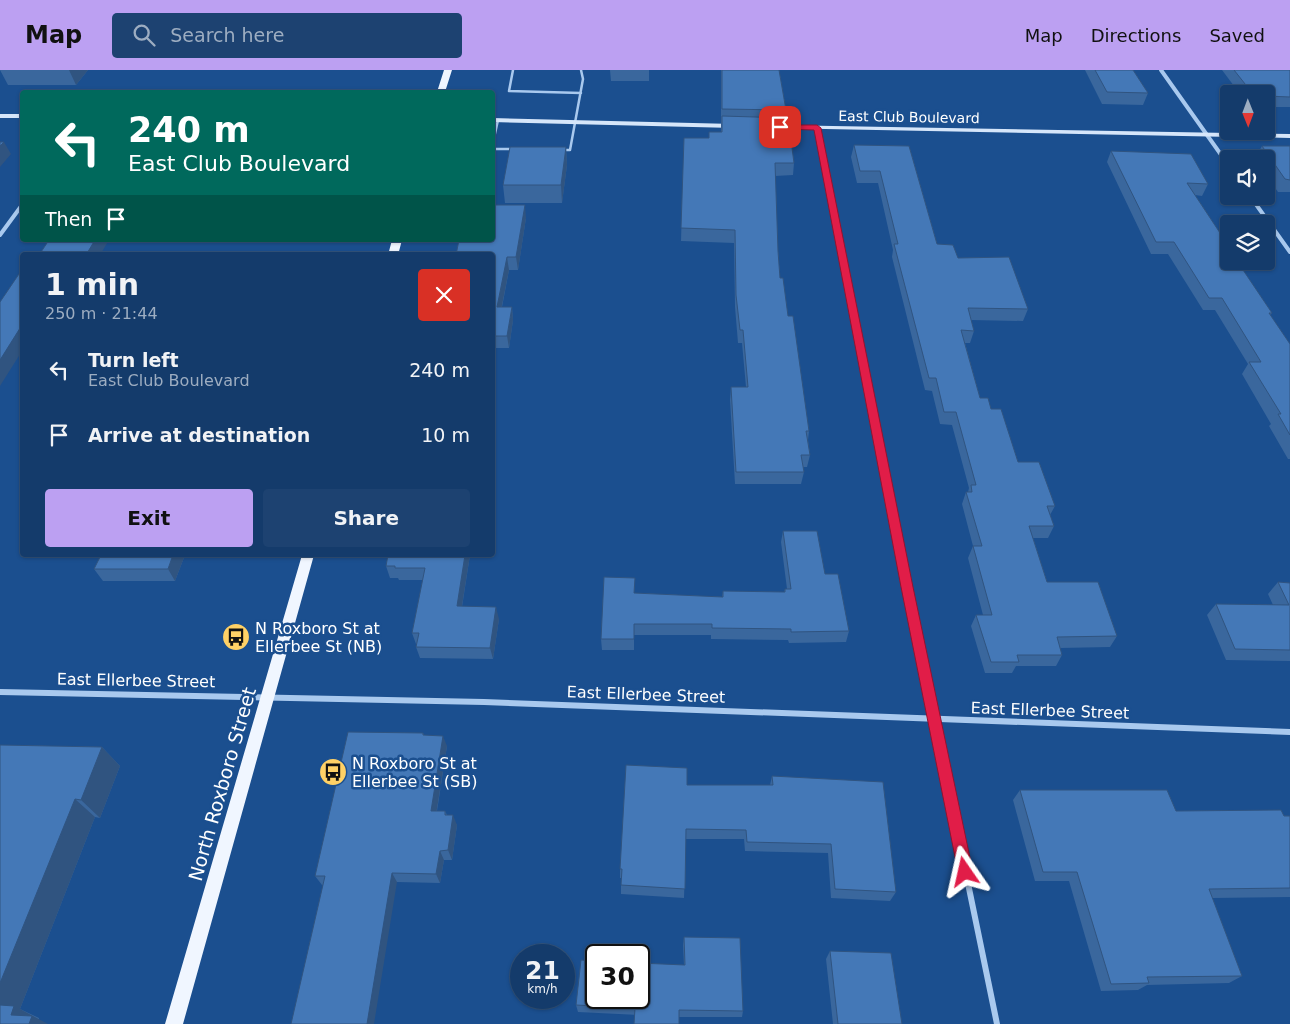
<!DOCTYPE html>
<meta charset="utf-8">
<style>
body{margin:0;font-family:"DejaVu Sans",sans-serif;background:#1d4271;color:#f1f3f6;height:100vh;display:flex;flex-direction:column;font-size:19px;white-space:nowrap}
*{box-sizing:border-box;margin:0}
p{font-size:16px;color:#9dadc1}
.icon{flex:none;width:28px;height:28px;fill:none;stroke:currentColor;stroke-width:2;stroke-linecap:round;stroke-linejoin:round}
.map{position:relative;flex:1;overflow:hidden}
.drawer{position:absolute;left:20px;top:182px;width:475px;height:305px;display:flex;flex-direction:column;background:#143b6b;border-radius:5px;box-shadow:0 1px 4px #0004,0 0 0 1px #33557e}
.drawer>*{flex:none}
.hud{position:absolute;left:20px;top:20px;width:475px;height:152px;border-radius:5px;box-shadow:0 1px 4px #0004,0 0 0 1px #33557e;background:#00695c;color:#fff;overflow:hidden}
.needle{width:32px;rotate:179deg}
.buttons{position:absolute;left:1220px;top:15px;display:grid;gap:10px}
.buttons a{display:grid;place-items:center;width:55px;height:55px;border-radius:5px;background:#143b6b;box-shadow:0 1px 4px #0004,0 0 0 1px #33557e;font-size:25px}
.speed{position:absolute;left:510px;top:874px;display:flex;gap:10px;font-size:25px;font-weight:700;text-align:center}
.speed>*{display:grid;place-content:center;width:65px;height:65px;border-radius:50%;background:#143b6b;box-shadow:0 1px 4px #0004,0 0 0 1px #33557e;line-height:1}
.speed small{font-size:12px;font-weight:400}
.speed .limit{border:2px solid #111;border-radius:8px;background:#fff;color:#111}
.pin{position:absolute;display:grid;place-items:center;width:42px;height:42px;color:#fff;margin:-21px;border-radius:10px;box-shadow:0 2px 8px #0006}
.me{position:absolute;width:55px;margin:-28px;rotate:349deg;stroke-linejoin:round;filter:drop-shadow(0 0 4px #0008)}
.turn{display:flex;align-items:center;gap:18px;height:105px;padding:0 25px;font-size:22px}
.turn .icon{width:65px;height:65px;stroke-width:2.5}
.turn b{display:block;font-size:35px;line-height:42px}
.then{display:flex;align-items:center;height:48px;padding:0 25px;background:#0003;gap:10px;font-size:19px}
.round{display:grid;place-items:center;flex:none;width:52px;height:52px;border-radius:5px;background:#1d4271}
.headline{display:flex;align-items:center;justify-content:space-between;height:85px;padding:0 25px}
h1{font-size:30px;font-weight:700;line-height:38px}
.button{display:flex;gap:10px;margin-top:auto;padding:10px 25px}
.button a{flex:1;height:58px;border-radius:5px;background:#bca0f2;color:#111;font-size:20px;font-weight:700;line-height:58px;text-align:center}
.button a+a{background:#1d4271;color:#f1f3f6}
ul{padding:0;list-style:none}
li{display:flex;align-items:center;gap:15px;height:65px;padding:0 25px}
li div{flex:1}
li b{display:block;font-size:19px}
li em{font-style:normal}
header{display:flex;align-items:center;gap:30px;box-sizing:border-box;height:70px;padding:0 25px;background:#bca0f2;color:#111}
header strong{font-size:24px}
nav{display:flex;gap:28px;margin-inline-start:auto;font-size:18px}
.search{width:350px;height:45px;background:#1d4271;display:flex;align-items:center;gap:12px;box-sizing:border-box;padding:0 18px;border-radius:5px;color:#9dadc1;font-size:19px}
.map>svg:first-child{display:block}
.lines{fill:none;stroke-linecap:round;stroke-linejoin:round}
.lane{stroke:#a9c9ee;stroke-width:2.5}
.street-far2{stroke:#a9c9ee;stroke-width:4}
.street-far1{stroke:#a9c9ee;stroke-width:4.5}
.street{stroke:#a9c9ee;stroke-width:6}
.secondary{fill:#d6e6fa;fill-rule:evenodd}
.primary{fill:#f0f6ff;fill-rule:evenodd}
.wall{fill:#3a679d}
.shaded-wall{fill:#305480}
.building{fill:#4478b7;stroke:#305480}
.route{fill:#e11d48;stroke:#92132f}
.labels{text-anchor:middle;stroke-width:5;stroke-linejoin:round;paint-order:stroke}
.far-street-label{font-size:14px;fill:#fff;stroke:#1b4f8f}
.poi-label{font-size:16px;fill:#fff;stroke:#1b4f8f;text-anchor:start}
.street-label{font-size:16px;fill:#fff;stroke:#1b4f8f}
.near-street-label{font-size:19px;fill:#fff;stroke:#1b4f8f}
</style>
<header>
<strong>Map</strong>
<div class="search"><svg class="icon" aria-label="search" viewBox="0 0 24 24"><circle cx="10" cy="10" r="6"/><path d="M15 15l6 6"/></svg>Search here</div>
<nav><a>Map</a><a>Directions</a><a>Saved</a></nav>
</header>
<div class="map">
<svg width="1290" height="954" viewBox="0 0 1290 954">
<rect width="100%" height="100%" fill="#1b4f8f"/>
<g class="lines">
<path class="lane" d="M 513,0 L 509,21 L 581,23
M 492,77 L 498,50
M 492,79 L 514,79
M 563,80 L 570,80 L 583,9 L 581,0"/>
<path class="street-far2" d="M 1161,0 L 1229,96
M 817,58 L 851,234
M 1250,126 L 1290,182
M 0,165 L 22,135"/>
<path class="street-far1" d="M 851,233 L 912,543"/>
<path class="street" d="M 912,542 L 997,954
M 0,622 L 484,632 L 1290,662"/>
<path class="secondary" d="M 0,44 L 22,44 L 22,48 L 0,48 Z
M 492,48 L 734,54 L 737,56 L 734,58 L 492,52 Z
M 776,55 L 1290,64 L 1290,68 L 774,58 L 773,57 Z"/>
<path class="primary" d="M 444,0 L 452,0 L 445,22 L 437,22 Z
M 392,170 L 402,170 L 398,185 L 388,185 Z
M 302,485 L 314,485 L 183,954 L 165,954 Z"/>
</g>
<path class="wall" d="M 0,0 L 88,0 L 76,15 L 8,15 Z
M 610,0 L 649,0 L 649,11 L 611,11 Z
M 721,0 L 779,0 L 786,40 L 785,48 L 794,93 L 793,105 L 775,106 L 778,181 L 780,208 L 788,246 L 809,361 L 808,370 L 810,385 L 807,397 L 803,397 L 804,402 L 801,414 L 735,414 L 730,330 L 731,317 L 746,317 L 742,273 L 738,273 L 735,237 L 734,173 L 681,171 L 684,68 L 709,68 L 709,62 L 721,62 Z
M 1085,0 L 1133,0 L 1148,23 L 1143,35 L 1102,34 Z
M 1222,0 L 1290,0 L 1290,37 L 1266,37 L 1266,24 L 1240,24 Z
M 854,75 L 909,76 L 937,174 L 958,188 L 1028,239 L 1023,251 L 971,250 L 974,261 L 970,273 L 965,273 L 980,328 L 991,339 L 1018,392 L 1055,436 L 1050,445 L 1054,456 L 1048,468 L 1033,468 L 1047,512 L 1117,566 L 1110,577 L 1060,578 L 1062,585 L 1056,596 L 1016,596 L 1012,603 L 985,603 L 971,556 L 976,545 L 983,545 L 968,488 L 973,476 L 962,434 L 966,422 L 968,422 L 969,418 L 952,355 L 940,354 L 932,321 L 925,320 L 892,187 L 893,180 L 878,113 L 857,113 L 851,87 Z
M 1262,76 L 1290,76 L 1290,122 L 1278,122 L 1266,105 L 1266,89 L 1255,88 Z
M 566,77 L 567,95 L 562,133 L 505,133 L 503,115 Z
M 1111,81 L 1208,114 L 1202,126 L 1195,125 L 1226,172 L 1225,174 L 1272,243 L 1270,245 L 1290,274 L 1290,389 L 1288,389 L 1269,356 L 1271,354 L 1242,304 L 1248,294 L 1215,240 L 1203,240 L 1168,184 L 1151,184 L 1107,92 Z
M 526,148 L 518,200 L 509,200 L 502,237 L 512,237 L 513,250 L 509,278 L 492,278 L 492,185 Z
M 783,461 L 825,504 L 849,561 L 846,572 L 789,573 L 788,570 L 711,569 L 711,565 L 634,565 L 634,580 L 602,580 L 601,569 L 635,523 L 722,527 L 723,521 L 784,522 L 785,519 L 787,519 L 781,472 Z
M 185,485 L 175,511 L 103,511 L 94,499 Z
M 470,485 L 462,537 L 499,549 L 493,589 L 420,588 L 416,577 L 417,574 L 416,574 L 412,563 L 423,510 L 399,510 L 398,508 L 390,508 L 386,496 Z
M 1278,512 L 1290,513 L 1290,591 L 1226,590 L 1207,545 L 1216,534 L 1273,535 L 1268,524 Z
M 423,663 L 424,665 L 447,676 L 437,741 L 445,741 L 447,745 L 457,755 L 452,790 L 444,790 L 440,813 L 397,812 L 322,815 L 315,806 Z
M 0,675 L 102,677 L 120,696 L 100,748 L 95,747 L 20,939 L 39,948 L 39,949 L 0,954 Z
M 772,706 L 896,822 L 890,831 L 831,828 L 828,783 L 745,781 L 744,769 L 686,769 L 684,828 L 621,824 L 621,808 L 620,808 L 620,799 L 687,715 L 770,715 Z
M 1020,720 L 1176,741 L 1290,746 L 1290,827 L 1212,828 L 1242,906 L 1229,913 L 1147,915 L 1138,920 L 1101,921 L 1069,811 L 1035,811 L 1013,730 Z
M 684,867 L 743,941 L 742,947 L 679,947 L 578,942 L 576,935 L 684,895 L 683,875 Z
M 830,881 L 902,954 L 833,954 L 826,889 Z"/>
<path class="shaded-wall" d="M 69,0 L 88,0 L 76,15 Z
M 4,72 L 11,84 L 0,97 L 0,76 Z
M 566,77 L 567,95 L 562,133 L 561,115 Z
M 525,135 L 526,148 L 518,200 L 516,187 Z
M 95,170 L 109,170 L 100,185 L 86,185 Z
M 507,187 L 509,200 L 499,250 L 497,237 Z
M 512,237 L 513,250 L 509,278 L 507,266 Z
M 22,255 L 22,281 L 0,316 L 0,290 Z
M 173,485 L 185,485 L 175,511 L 168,499 Z
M 465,485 L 470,485 L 460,548 L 457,536 Z
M 496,537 L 499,549 L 493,589 L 490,578 Z
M 443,666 L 447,676 L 435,751 L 431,741 Z
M 102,677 L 120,696 L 100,748 L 81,730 Z
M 75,729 L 95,747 L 20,939 L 48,954 L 29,954 L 0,940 L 0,913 Z
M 453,745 L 457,755 L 452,790 L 448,780 Z
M 440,781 L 444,790 L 440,813 L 436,804 Z
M 392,803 L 397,812 L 374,954 L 367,954 Z"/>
<path class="building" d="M 722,0 L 779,0 L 786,40 L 722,39 Z
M 1095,0 L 1133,0 L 1148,23 L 1107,22 Z
M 1234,0 L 1290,0 L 1290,27 L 1266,26 L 1266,24 L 1253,24 Z
M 722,46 L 788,48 L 794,93 L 775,93 L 778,181 L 780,208 L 783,208 L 788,246 L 793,246 L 809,361 L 806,361 L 810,385 L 801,385 L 804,402 L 736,402 L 731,317 L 748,317 L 743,260 L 740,260 L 736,225 L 735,160 L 681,158 L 684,68 L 709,68 L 709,62 L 722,62 Z
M 0,72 L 4,72 L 0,76 Z
M 854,75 L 909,76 L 937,174 L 953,175 L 958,188 L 1009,187 L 1028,239 L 968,238 L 974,261 L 961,260 L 980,328 L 988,328 L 991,339 L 1001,339 L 1018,392 L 1039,392 L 1055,436 L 1047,436 L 1054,456 L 1029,456 L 1047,512 L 1098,512 L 1117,566 L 1057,567 L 1062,585 L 1017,585 L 1019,592 L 991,592 L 976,545 L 992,545 L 973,476 L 982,476 L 966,422 L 972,422 L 971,415 L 976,415 L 956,342 L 944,342 L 936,308 L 929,308 L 894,174 L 898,174 L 880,101 L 860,101 Z
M 1262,76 L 1290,76 L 1290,110 L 1285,109 Z
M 510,77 L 566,77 L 561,115 L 503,115 Z
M 1111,81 L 1191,84 L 1208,114 L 1187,113 L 1226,172 L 1223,172 L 1229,180 L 1229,191 L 1237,191 L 1272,243 L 1269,243 L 1290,274 L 1290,365 L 1278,344 L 1281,344 L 1249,292 L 1261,292 L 1222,228 L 1209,228 L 1174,172 L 1156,172 Z
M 492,135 L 525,135 L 516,187 L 507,187 L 497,237 L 512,237 L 507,266 L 492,266 L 492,185 L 456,185 L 459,170 L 492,170 Z
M 49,170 L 95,170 L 86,185 L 39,185 Z
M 21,201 L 22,201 L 22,255 L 0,290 L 0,232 Z
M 783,461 L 817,461 L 825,504 L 838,504 L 849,561 L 791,562 L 791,559 L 712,558 L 712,554 L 634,554 L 634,569 L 601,569 L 604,507 L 635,508 L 634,523 L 723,527 L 723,521 L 785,522 L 785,519 L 791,519 Z
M 101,485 L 173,485 L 168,499 L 94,499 Z
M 388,485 L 465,485 L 457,536 L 496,537 L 490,578 L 416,577 L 419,563 L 412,563 L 425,498 L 395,498 L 395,496 L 386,496 Z
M 1278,512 L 1290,513 L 1290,580 L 1235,579 L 1216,534 L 1289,535 Z
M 348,662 L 423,663 L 423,665 L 443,666 L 431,741 L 445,741 L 445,745 L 453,745 L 448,780 L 440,781 L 436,804 L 392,803 L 367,954 L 291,954 L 325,806 L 315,806 Z
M 0,675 L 102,677 L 81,730 L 75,729 L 0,913 Z
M 626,695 L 687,698 L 687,715 L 773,715 L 772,706 L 883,712 L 896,822 L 835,819 L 831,774 L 747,772 L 746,760 L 686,759 L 685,819 L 621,815 L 622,799 L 620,799 Z
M 1020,720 L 1167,720 L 1176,741 L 1281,740 L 1284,746 L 1290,746 L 1290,818 L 1209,819 L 1242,906 L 1147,907 L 1149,913 L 1111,914 L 1077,802 L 1043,802 Z
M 684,867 L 740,868 L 743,941 L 679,940 L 679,954 L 634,954 L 635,938 L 576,935 L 581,890 L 596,891 L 596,928 L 639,928 L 639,893 L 685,895 Z
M 830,881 L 891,883 L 902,954 L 838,954 Z
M 0,935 L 14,936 L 11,945 L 32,946 L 29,954 L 0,954 Z"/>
<path class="route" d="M 778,55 L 817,55 L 821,58 L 913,517 L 973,802 L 970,807 L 965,809 L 960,807 L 958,802 L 901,517 L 814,60 L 780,59 L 778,58 Z"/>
<defs>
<g id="bus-disc" transform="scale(1.4375)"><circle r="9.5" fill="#ffd166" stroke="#1b4f8f"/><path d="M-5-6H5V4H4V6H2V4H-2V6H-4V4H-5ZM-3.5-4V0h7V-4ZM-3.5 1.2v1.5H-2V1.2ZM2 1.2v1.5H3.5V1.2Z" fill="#111"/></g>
</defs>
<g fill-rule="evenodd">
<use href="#bus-disc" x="236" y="567"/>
<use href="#bus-disc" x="333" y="702"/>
</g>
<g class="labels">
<g class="far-street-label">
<text transform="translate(909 47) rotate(1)" y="5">East Club Boulevard</text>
</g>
<g class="poi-label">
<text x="255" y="564">N Roxboro St at<tspan x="255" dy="18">Ellerbee St (NB)</tspan></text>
<text x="352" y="699">N Roxboro St at<tspan x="352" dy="18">Ellerbee St (SB)</tspan></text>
</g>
<g class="street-label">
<text transform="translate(136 610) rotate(1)" y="6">East Ellerbee Street</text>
<text transform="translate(646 624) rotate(2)" y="6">East Ellerbee Street</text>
<text transform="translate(1050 640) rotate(2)" y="6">East Ellerbee Street</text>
</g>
<g class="near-street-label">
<text transform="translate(222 714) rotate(-74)" y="7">North Roxboro Street</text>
</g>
</g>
</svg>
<div class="buttons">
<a><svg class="needle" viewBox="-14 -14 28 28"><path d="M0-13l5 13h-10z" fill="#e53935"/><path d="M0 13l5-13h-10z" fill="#9dadc1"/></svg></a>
<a><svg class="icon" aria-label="sound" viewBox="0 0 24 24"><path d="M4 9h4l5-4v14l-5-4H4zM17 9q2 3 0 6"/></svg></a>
<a><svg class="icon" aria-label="layers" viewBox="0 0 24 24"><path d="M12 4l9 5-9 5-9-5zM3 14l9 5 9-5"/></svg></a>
</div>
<div class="speed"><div>21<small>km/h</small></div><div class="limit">30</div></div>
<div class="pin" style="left:780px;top:57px;background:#d93025"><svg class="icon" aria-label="arrive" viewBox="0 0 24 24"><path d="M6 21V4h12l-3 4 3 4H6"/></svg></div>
<svg class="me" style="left:965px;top:802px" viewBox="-20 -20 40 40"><path d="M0-17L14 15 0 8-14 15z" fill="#e11d48" stroke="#fff" stroke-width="4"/></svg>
<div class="hud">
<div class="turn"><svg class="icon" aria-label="left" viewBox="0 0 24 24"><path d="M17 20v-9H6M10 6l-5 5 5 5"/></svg><div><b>240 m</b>East Club Boulevard</div></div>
<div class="then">Then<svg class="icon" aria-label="arrive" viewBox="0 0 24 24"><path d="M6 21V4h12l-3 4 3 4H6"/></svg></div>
</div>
<section class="drawer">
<div class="headline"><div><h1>1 min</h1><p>250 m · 21:44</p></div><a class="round" style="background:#d93025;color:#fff"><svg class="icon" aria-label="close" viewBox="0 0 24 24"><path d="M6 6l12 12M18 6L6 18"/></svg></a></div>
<ul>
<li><svg class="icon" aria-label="left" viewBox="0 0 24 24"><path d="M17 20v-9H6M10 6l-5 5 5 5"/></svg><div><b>Turn left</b><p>East Club Boulevard</p></div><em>240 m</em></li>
<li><svg class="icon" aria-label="arrive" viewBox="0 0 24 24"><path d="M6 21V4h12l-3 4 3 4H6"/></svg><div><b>Arrive at destination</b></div><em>10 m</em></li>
</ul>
<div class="button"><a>Exit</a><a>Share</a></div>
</section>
</div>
